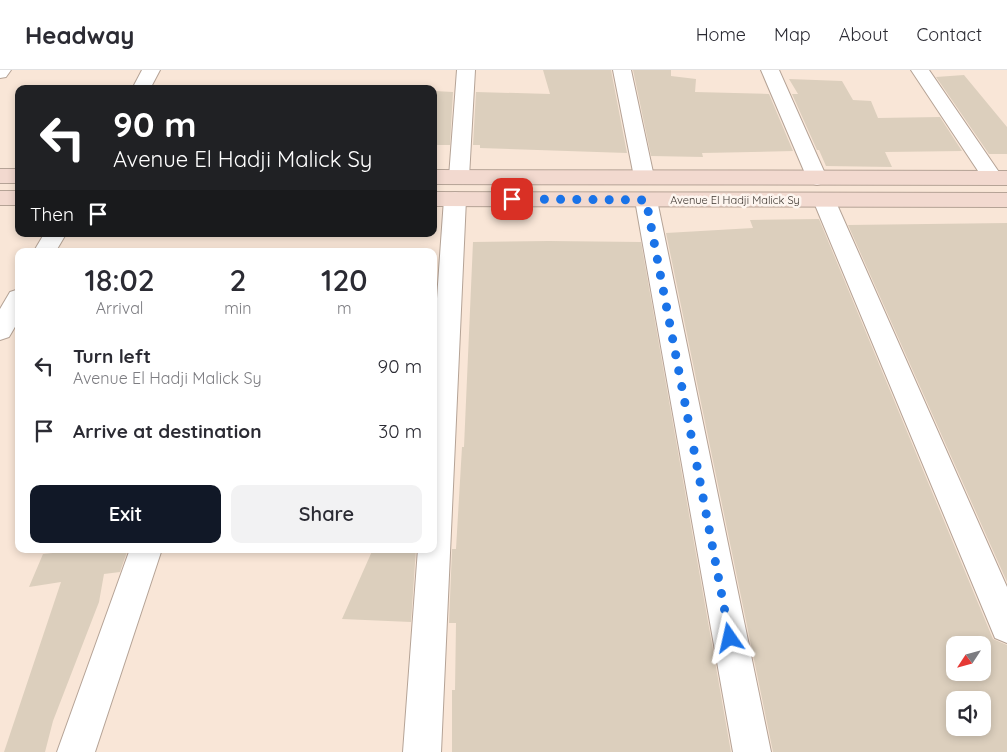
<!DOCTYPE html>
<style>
body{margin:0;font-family:Quicksand,sans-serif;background:#f2f2f3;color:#2b2b33;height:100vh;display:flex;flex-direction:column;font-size:19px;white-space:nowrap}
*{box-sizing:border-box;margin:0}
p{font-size:16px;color:#7c7c81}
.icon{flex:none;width:28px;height:28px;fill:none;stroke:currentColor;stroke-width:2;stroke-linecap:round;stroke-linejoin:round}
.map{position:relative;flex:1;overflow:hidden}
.side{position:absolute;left:15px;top:178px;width:422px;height:305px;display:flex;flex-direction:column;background:#fff;border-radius:10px;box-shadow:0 2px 8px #0003}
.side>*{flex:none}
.hud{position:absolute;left:15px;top:15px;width:422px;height:152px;border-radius:10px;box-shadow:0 2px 8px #0003;background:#202124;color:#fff;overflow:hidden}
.needle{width:32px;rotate:234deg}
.controls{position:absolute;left:946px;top:566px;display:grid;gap:10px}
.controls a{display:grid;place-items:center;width:45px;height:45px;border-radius:10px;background:#fff;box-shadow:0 2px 8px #0003;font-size:25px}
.pin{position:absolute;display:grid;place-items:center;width:42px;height:42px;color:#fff;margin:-21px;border-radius:10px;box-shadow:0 2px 8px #0006}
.me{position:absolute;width:55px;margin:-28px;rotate:349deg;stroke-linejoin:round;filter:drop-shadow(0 0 4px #0008)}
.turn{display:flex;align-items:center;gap:18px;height:105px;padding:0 15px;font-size:22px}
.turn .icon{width:65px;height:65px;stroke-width:2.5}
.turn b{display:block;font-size:35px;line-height:42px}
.then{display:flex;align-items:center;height:48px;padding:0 15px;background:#0003;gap:10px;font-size:19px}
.eta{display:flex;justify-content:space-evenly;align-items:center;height:85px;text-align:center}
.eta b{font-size:30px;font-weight:600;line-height:35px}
.action{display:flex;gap:10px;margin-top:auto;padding:10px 15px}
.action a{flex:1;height:58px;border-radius:10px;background:#111827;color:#fff;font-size:20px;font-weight:600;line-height:58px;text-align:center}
.action a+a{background:#f2f2f3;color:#2b2b33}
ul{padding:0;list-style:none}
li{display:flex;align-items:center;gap:15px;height:65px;padding:0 15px}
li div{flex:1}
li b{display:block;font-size:19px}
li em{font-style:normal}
header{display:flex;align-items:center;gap:30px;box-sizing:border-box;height:70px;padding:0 25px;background:#fff;border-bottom:1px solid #e1e1e2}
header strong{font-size:24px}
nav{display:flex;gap:28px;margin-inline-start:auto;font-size:18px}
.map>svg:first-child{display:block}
.building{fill:#dccfbd;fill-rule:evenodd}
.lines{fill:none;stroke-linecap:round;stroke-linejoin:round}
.street-casing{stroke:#b5a396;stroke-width:2}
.secondary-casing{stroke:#b5a396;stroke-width:2}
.street{fill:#fff;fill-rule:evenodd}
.secondary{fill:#f2d9cf;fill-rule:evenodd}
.route{stroke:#1a73e8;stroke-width:9;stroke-dasharray:0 16.2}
.labels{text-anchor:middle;stroke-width:5;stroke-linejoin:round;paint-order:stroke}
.far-street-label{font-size:11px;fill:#3e3731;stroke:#fdf5ef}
</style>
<header>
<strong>Headway</strong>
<nav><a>Home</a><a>Map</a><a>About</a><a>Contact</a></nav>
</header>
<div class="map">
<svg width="1007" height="682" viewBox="0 0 1007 682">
<rect width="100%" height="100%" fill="#f9e6d7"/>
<path class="building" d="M 543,0 L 611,0 L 627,83 L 480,78 L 480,75 L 473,75 L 476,22 L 550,24 Z
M 633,0 L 671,0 L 671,6 L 696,9 L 695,22 L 769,24 L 793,81 L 702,83 L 703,87 L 651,86 Z
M 964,5 L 1007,57 L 1007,84 L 989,84 L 936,7 Z
M 789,9 L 842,11 L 853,30 L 871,31 L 878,48 L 940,47 L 962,81 L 885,82 L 892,97 L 826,96 L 819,80 L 817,80 L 792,24 L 798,24 Z
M 434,21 L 453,22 L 450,75 L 434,75 Z
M 819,149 L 993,569 L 1007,575 L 1007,682 L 773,682 L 666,163 L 753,158 L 750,150 ZM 955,575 L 982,575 L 982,602 L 955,602 ZM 955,630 L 982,630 L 982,658 L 955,658 Z
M 1007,153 L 1007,512 L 848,155 Z
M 549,171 L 641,172 L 731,682 L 452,682 L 452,620 L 455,620 L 456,553 L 449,553 L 452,479 L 456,479 L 462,377 L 464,377 L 473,172 Z
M 91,479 L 128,479 L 120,502 L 104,504 L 99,532 L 53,651 L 45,682 L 4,682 L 61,512 L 29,517 L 43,484 Z
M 373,479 L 416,479 L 411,552 L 342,549 Z"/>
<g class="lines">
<g class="street-casing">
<path id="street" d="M 0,0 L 11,0 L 6,7 L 0,8 Z
M 142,0 L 160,0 L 150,19 L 132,19 Z
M 457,0 L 475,0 L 469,107 L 466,112 L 459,114 L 452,112 L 449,107 Z
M 613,0 L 631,0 L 654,107 L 651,112 L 644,114 L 637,112 L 634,107 Z
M 761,0 L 779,0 L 827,108 L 824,113 L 817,115 L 810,113 L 807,108 Z
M 911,0 L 929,0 L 1003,108 L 1000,113 L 993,115 L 986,113 Z
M 455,122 L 463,124 L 466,129 L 441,682 L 403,682 L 418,479 L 434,479 L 434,271 L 444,129 L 447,124 Z
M 646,123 L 654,125 L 657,130 L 771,682 L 733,682 L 635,130 L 638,125 Z
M 824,123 L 832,125 L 835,130 L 1007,517 L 1007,573 L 995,568 L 813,130 L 816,125 Z
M 44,164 L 66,164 L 56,181 L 34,181 Z
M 19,219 L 19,250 L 9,267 L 0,270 L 0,239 L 10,222 Z
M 130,479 L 162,479 L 95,682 L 57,682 Z"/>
</g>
<g class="secondary-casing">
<path id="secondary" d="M 0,99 L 19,99 L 19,113 L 0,113 Z
M 434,100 L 1007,101 L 1007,115 L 434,114 Z
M 0,121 L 19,121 L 19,135 L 0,135 Z
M 434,122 L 1007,123 L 1007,137 L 434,136 Z"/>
</g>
<use href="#street" class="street"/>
<use href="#secondary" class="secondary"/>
</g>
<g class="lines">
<path class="route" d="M 512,129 L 646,130 L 730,568"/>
</g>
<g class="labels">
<g class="far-street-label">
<text x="735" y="134">Avenue El Hadji Malick Sy</text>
</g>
</g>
</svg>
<div class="controls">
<a><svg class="needle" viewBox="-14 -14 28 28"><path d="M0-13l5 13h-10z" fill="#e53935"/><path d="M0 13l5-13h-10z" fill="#7c7c81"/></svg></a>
<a><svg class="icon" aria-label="sound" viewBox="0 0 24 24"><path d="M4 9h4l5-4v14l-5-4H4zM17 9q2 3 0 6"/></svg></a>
</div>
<div class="pin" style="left:512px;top:129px;background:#d93025"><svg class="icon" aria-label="arrive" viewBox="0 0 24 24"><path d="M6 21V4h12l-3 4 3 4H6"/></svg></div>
<svg class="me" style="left:730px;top:568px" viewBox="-20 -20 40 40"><path d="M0-17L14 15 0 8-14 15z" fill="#1a73e8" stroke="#fff" stroke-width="4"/></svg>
<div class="hud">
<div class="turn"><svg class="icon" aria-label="left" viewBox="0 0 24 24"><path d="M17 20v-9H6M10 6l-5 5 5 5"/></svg><div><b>90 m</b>Avenue El Hadji Malick Sy</div></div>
<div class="then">Then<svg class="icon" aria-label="arrive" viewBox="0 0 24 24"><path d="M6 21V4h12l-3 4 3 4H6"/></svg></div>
</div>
<section class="side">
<div class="eta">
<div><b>18:02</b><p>Arrival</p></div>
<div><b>2</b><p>min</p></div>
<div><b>120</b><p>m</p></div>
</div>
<ul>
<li><svg class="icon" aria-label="left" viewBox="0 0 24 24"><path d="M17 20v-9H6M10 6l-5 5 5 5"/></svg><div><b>Turn left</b><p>Avenue El Hadji Malick Sy</p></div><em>90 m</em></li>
<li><svg class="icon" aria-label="arrive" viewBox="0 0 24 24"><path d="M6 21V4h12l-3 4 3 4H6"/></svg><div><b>Arrive at destination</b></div><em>30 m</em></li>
</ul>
<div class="action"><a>Exit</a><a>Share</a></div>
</section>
</div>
